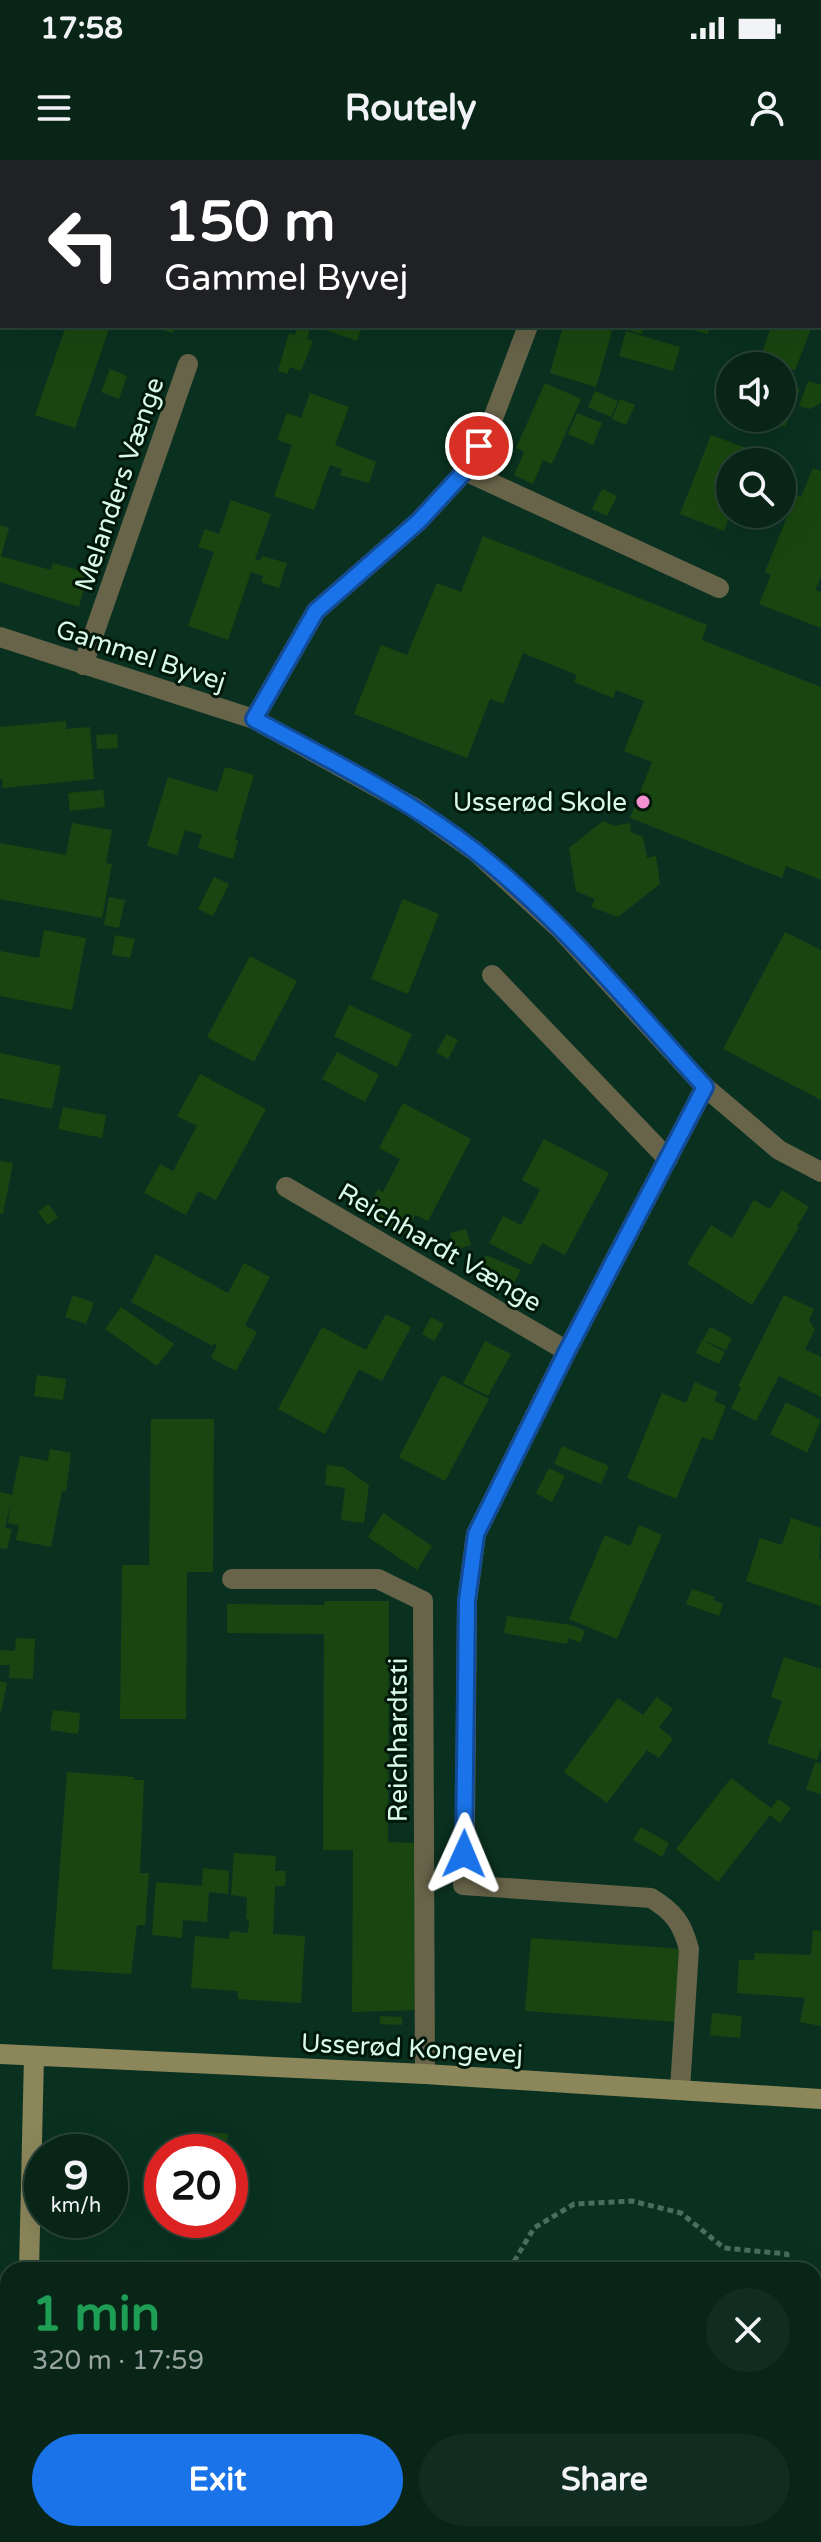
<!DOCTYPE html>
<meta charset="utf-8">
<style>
body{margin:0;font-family:"Varela Round",sans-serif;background:#112d21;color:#f1f3f6;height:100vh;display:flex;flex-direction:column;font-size:30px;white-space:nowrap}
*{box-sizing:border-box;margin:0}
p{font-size:26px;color:#98a5a2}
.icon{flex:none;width:44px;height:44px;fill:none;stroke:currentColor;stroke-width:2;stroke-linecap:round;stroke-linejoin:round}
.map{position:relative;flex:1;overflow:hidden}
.side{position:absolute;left:0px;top:2102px;width:822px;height:280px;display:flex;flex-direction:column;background:#082518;border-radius:24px 24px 0 0;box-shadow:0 8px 32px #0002,0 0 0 2px #294237}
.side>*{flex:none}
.banner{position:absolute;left:0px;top:0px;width:822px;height:168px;box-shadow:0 8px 32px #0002,0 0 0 2px #294237;background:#202124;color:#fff;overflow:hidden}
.fabs{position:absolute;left:716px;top:192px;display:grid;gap:16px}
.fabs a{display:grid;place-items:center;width:80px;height:80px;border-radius:50%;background:#082518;box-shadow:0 8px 32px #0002,0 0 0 2px #294237;font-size:40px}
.speed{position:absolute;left:24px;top:1974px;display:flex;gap:16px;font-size:40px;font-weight:700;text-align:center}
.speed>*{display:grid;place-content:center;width:104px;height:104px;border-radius:50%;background:#082518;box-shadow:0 8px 32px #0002,0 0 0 2px #294237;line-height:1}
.speed small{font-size:20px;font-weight:400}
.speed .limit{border:12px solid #d22;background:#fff;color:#111}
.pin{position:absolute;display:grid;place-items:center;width:68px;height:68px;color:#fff;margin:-34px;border:4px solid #fff;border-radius:50%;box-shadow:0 2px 8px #0007}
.me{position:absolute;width:88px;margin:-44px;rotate:1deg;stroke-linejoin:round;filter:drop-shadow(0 0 6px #0008)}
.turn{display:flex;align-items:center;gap:28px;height:168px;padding:0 32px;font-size:36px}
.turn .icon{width:104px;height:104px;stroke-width:2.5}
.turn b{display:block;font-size:56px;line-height:68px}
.round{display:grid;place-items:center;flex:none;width:84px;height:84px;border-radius:42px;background:#112d21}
.overview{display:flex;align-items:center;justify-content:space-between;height:136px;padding:0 32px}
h1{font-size:48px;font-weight:800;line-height:60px;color:#1e9e55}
.primary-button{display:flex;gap:16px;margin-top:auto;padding:16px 32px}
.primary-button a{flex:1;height:92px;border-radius:48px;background:#1a73e8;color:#fff;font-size:32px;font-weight:800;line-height:92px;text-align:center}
.primary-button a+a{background:#112d21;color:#f1f3f6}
.status{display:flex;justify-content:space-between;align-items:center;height:56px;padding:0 40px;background:#082518;direction:ltr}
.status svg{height:22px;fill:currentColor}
header{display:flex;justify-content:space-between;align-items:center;height:104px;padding:0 32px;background:#082518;font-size:36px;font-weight:800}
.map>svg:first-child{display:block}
.building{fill:#194610}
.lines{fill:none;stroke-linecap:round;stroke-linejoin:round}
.path{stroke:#496e5d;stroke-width:5;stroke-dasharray:6 4;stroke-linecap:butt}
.lane{stroke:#68644a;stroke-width:20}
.street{stroke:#68644a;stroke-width:20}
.secondary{stroke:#8c865b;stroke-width:20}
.route-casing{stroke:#114b97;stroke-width:20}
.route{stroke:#1a73e8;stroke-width:14}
.poi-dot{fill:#f491d3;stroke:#00170a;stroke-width:3}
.labels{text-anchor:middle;stroke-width:6;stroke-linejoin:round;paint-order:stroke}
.street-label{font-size:26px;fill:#d8fae7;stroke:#00170a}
.poi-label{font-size:26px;fill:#d8fae7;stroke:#00170a;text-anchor:end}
</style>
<div class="status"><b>17:58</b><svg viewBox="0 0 49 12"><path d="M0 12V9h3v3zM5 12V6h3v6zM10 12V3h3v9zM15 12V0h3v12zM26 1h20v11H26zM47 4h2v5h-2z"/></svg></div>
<header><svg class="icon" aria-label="menu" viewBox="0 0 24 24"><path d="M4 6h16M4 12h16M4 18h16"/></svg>Routely<svg class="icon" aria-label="person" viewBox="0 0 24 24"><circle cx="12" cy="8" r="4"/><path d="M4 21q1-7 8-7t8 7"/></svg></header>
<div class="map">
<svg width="821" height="2382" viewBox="0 0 821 2382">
<rect width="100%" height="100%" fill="#0a3120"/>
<path class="building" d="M 66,166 L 110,166 L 75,268 L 35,255 Z
M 160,166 L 175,166 L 173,173 L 159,169 Z
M 298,166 L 311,166 L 307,179 L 313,181 L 301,211 L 290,207 L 287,214 L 278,211 L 289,173 L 295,175 Z
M 314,166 L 362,166 L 357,181 Z
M 563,166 L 593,166 L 612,171 L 596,227 L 550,213 Z
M 612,166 L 644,166 L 642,174 Z
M 689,166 L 710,166 L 708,174 L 688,169 Z
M 771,166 L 812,166 L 795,210 L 792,210 L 788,216 L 782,215 L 782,206 L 758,206 Z
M 626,171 L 680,187 L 673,211 L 619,196 Z
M 110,209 L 127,216 L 119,239 L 101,232 Z
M 808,221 L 821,225 L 821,243 L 810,249 L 799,246 Z
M 784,222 L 800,229 L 785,267 L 764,258 L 782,258 Z
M 545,223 L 581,239 L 552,304 L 543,300 L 533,324 L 514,315 L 524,292 L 516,288 Z
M 595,231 L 618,241 L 611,257 L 588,247 Z
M 310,233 L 349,247 L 335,285 L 376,302 L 369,323 L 340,315 L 342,309 L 330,305 L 314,350 L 274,336 L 292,285 L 277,280 L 287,253 L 301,258 Z
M 620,239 L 635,245 L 626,265 L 612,259 Z
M 577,253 L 602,263 L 593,285 L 568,274 Z
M 711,275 L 754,291 L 750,302 L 730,302 L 730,354 L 724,371 L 680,354 Z
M 813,308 L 821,311 L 821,417 L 815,430 L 821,432 L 821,468 L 759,444 L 771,415 L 765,412 L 796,334 L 801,337 Z
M 602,329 L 617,336 L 607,356 L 592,349 Z
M 231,340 L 271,354 L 255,399 L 261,401 L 262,396 L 287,403 L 279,428 L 261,422 L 263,416 L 251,412 L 228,480 L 188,466 L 214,392 L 198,387 L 205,369 L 219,374 Z
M 0,365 L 9,368 L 1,396 L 0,396 Z
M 483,376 L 707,465 L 702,480 L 821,527 L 821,720 L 786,706 L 782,718 L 630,658 L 652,602 L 624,591 L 644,541 L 616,530 L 613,538 L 574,522 L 577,515 L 523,493 L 503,544 L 490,539 L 467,598 L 354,554 L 381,485 L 407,495 L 437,423 L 461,432 Z
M 0,396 L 51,410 L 53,403 L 88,413 L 79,447 L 0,422 Z
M 66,561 L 66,569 L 90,567 L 94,619 L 3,628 L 2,619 L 0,619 L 0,567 Z
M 117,574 L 118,588 L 97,589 L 96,575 Z
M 225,607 L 254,615 L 235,679 L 238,680 L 233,699 L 198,688 L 202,675 L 185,670 L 177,695 L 147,686 L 168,617 L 217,632 Z
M 103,630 L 105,647 L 70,651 L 68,633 Z
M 603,661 L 614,666 L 630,663 L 631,672 L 643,677 L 647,698 L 656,696 L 660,724 L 618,757 L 591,747 L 595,739 L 576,731 L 569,688 Z
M 72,663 L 112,670 L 106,703 L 112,704 L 102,758 L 0,739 L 0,683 L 66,695 Z
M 214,717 L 229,724 L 213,756 L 198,749 Z
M 109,737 L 125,740 L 119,768 L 104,765 Z
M 403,739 L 439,754 L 408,834 L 371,819 Z
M 44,770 L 86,778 L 72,850 L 0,836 L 0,791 L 39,798 Z
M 785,772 L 821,790 L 821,940 L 723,889 Z
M 115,775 L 135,779 L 130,798 L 112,795 Z
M 250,796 L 297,821 L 254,902 L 207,877 Z
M 349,845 L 412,874 L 397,907 L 334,876 Z
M 447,874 L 458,880 L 448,899 L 436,892 Z
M 337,892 L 379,915 L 365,942 L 322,919 Z
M 0,893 L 61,906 L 52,949 L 0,938 Z
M 200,914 L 266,949 L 216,1040 L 198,1031 L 186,1055 L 144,1033 L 160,1004 L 173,1011 L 197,966 L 177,956 Z
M 403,943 L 471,979 L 428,1061 L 415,1055 L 405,1075 L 365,1054 L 378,1029 L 383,1032 L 400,999 L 379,988 Z
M 63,947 L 106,955 L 102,978 L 58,969 Z
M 544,979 L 609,1013 L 565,1095 L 542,1083 L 531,1105 L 489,1083 L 503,1056 L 521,1065 L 540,1030 L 522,1020 Z
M 0,1001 L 13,1003 L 3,1054 L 0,1054 Z
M 782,1030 L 809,1047 L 797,1066 L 799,1067 L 752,1145 L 687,1104 L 711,1065 L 732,1078 L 754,1040 L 770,1049 Z
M 48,1044 L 58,1057 L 48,1065 L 38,1052 Z
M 466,1069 L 471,1085 L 454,1090 L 450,1073 Z
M 156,1094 L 228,1133 L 244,1103 L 270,1117 L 245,1165 L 257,1172 L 236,1211 L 211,1198 L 217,1185 L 214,1183 L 213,1186 L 131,1142 Z
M 486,1095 L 521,1110 L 512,1126 L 480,1106 Z
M 73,1135 L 94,1143 L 86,1164 L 65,1157 Z
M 784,1135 L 814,1149 L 809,1160 L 815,1170 L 805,1189 L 821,1197 L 821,1237 L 779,1216 L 756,1261 L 731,1248 L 741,1228 L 738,1226 Z
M 121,1147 L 174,1184 L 157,1206 L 105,1169 Z
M 386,1154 L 411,1167 L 382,1221 L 359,1209 L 325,1274 L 278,1249 L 322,1167 L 366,1190 Z
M 431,1157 L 444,1164 L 434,1181 L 422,1174 Z
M 710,1167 L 732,1178 L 726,1190 L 703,1180 Z
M 702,1180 L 725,1192 L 719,1204 L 696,1193 Z
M 485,1181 L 511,1194 L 488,1236 L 463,1223 Z
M 37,1215 L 66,1219 L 63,1240 L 34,1236 Z
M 442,1215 L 489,1239 L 445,1321 L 399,1297 Z
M 695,1222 L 718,1232 L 714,1241 L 726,1246 L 712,1281 L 702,1277 L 676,1339 L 627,1318 L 662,1233 L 686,1243 Z
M 786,1242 L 821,1260 L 807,1293 L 770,1274 Z
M 151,1259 L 214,1259 L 213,1412 L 187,1412 L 186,1559 L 120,1559 L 122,1405 L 149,1405 Z
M 562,1286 L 609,1306 L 601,1324 L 554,1304 Z
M 50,1289 L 71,1293 L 66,1331 L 62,1331 L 51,1387 L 16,1380 L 19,1365 L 8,1363 L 11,1341 L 5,1368 L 12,1369 L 7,1389 L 0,1388 L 0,1332 L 12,1335 L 20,1296 L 48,1301 Z
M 327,1305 L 343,1307 L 369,1325 L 364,1363 L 341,1360 L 345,1328 L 325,1325 Z
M 549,1308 L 565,1316 L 552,1342 L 536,1333 Z
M 383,1353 L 432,1386 L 417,1410 L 368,1377 Z
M 791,1358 L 821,1368 L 819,1399 L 821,1399 L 821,1446 L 746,1421 L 760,1378 L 782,1385 Z
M 639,1365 L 662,1375 L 617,1479 L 569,1459 L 605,1375 L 630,1386 Z
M 692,1429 L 715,1437 L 713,1440 L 723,1444 L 719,1456 L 686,1444 Z
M 325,1441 L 389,1441 L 388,1682 L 418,1683 L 417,1850 L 352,1852 L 353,1690 L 323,1690 L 324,1474 L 227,1473 L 227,1444 L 324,1445 Z
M 507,1456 L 572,1465 L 585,1471 L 580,1483 L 569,1478 L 567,1484 L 504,1473 Z
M 16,1478 L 35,1479 L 33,1519 L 9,1518 L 10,1505 L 0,1505 L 0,1490 L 15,1491 Z
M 784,1497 L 821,1509 L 821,1588 L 817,1600 L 767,1583 L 782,1541 L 771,1537 Z
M 0,1521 L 7,1523 L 1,1552 L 0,1551 Z
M 657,1537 L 673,1549 L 659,1567 L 673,1579 L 659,1598 L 647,1590 L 607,1643 L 564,1612 L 618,1538 L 643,1555 Z
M 53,1550 L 80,1553 L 78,1574 L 50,1570 Z
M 815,1602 L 821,1604 L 821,1634 L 806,1630 Z
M 67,1612 L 134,1617 L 134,1620 L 144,1620 L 140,1713 L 149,1713 L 145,1765 L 137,1765 L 131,1814 L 52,1809 Z
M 731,1618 L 771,1648 L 778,1639 L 791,1648 L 780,1663 L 770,1655 L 718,1722 L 676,1689 Z
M 641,1667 L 669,1683 L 662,1697 L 633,1680 Z
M 234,1693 L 276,1696 L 275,1711 L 286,1711 L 285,1726 L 275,1726 L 273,1774 L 305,1776 L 301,1843 L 238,1839 L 238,1831 L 191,1828 L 195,1776 L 229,1779 L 230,1771 L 248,1773 L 249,1759 L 246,1759 L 247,1737 L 231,1735 Z
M 203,1708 L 229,1711 L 228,1734 L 209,1732 L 207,1762 L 183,1760 L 182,1778 L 152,1775 L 156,1722 L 202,1726 Z
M 813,1770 L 821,1771 L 821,1866 L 800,1862 L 805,1838 L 737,1833 L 739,1800 L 754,1800 L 755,1793 L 811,1795 Z
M 531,1778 L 682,1789 L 677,1862 L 525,1851 Z
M 712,1853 L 742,1856 L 740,1878 L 710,1875 Z
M 380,1856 L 402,1857 L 402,1865 L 380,1864 Z
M 206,1972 L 228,1974 L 227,1984 L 206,1983 Z
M 814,2130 L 821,2131 L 821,2190 L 814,2189 Z
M 291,2374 L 350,2374 L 350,2379 L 361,2379 L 361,2382 L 291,2382 Z
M 545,2374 L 602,2374 L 601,2382 L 545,2382 Z"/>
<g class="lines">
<path class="path" d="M 509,2110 L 534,2068 L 574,2044 L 632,2041 L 681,2053 L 724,2088 L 787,2094 L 786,2110
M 450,2382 L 452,2374"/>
<path class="lane" d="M 465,311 L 719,428
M 492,815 L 668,999
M 465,1662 L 463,1725 L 651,1738 C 674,1752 682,1763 689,1789 L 680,1929"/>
<path class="street" d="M 578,0 L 581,2
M 665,2 L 670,0
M 0,53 L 2,54
M 0,477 L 254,559 L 413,647 L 476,692 L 561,770 L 705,927 L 779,990 L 821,1012
M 83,505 L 188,204
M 254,559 L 316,451 L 419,361 L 465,311 L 492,261 L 528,166
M 286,1027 L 567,1191
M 232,1419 L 378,1419 L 423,1441 L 425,1914
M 465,1662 L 467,1441 L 476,1374 L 567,1191 L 705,927"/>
<path class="secondary" d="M 0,1894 L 425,1914 L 821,1939
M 29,2110 L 34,1896
M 24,2382 L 24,2374"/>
</g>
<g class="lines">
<g class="route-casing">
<path id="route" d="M 464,1694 L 467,1441 L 476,1374 L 567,1191 L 705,927 C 632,847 561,759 475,691 C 407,638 329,600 254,559 L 316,451 L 419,361 L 465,311 L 479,286"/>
</g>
<use href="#route" class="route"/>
</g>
<circle class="poi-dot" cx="643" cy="642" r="8"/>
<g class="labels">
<g class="street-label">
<text transform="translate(119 324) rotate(-71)" y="9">Melanders Vænge</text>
<text transform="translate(141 495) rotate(18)" y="9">Gammel Byvej</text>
<text transform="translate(440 1087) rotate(30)" y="9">Reichhardt Vænge</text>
<text transform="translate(398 1580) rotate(-90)" y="9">Reichhardtsti</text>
<text transform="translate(412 1888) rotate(3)" y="9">Usserød Kongevej</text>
</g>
<g class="poi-label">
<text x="627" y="651">Usserød Skole</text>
</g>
</g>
</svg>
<div class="fabs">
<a><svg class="icon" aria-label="sound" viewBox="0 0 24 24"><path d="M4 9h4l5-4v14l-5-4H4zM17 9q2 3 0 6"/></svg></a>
<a><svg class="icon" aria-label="search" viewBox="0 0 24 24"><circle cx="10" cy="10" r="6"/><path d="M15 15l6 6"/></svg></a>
</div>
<div class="speed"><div>9<small>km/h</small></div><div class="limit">20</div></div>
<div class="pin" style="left:479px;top:286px;background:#d93025"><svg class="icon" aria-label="arrive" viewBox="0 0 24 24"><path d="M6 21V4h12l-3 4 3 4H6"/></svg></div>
<svg class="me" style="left:464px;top:1694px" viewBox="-20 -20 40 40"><path d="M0-17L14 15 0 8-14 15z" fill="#1a73e8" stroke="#fff" stroke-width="4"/></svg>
<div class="banner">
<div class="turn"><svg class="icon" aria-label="left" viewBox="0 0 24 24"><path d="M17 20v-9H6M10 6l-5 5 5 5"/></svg><div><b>150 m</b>Gammel Byvej</div></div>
</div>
<section class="side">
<div class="overview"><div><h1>1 min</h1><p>320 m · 17:59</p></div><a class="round"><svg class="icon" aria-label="close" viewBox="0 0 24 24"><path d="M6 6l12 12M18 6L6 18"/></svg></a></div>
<div class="primary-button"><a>Exit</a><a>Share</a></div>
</section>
</div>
